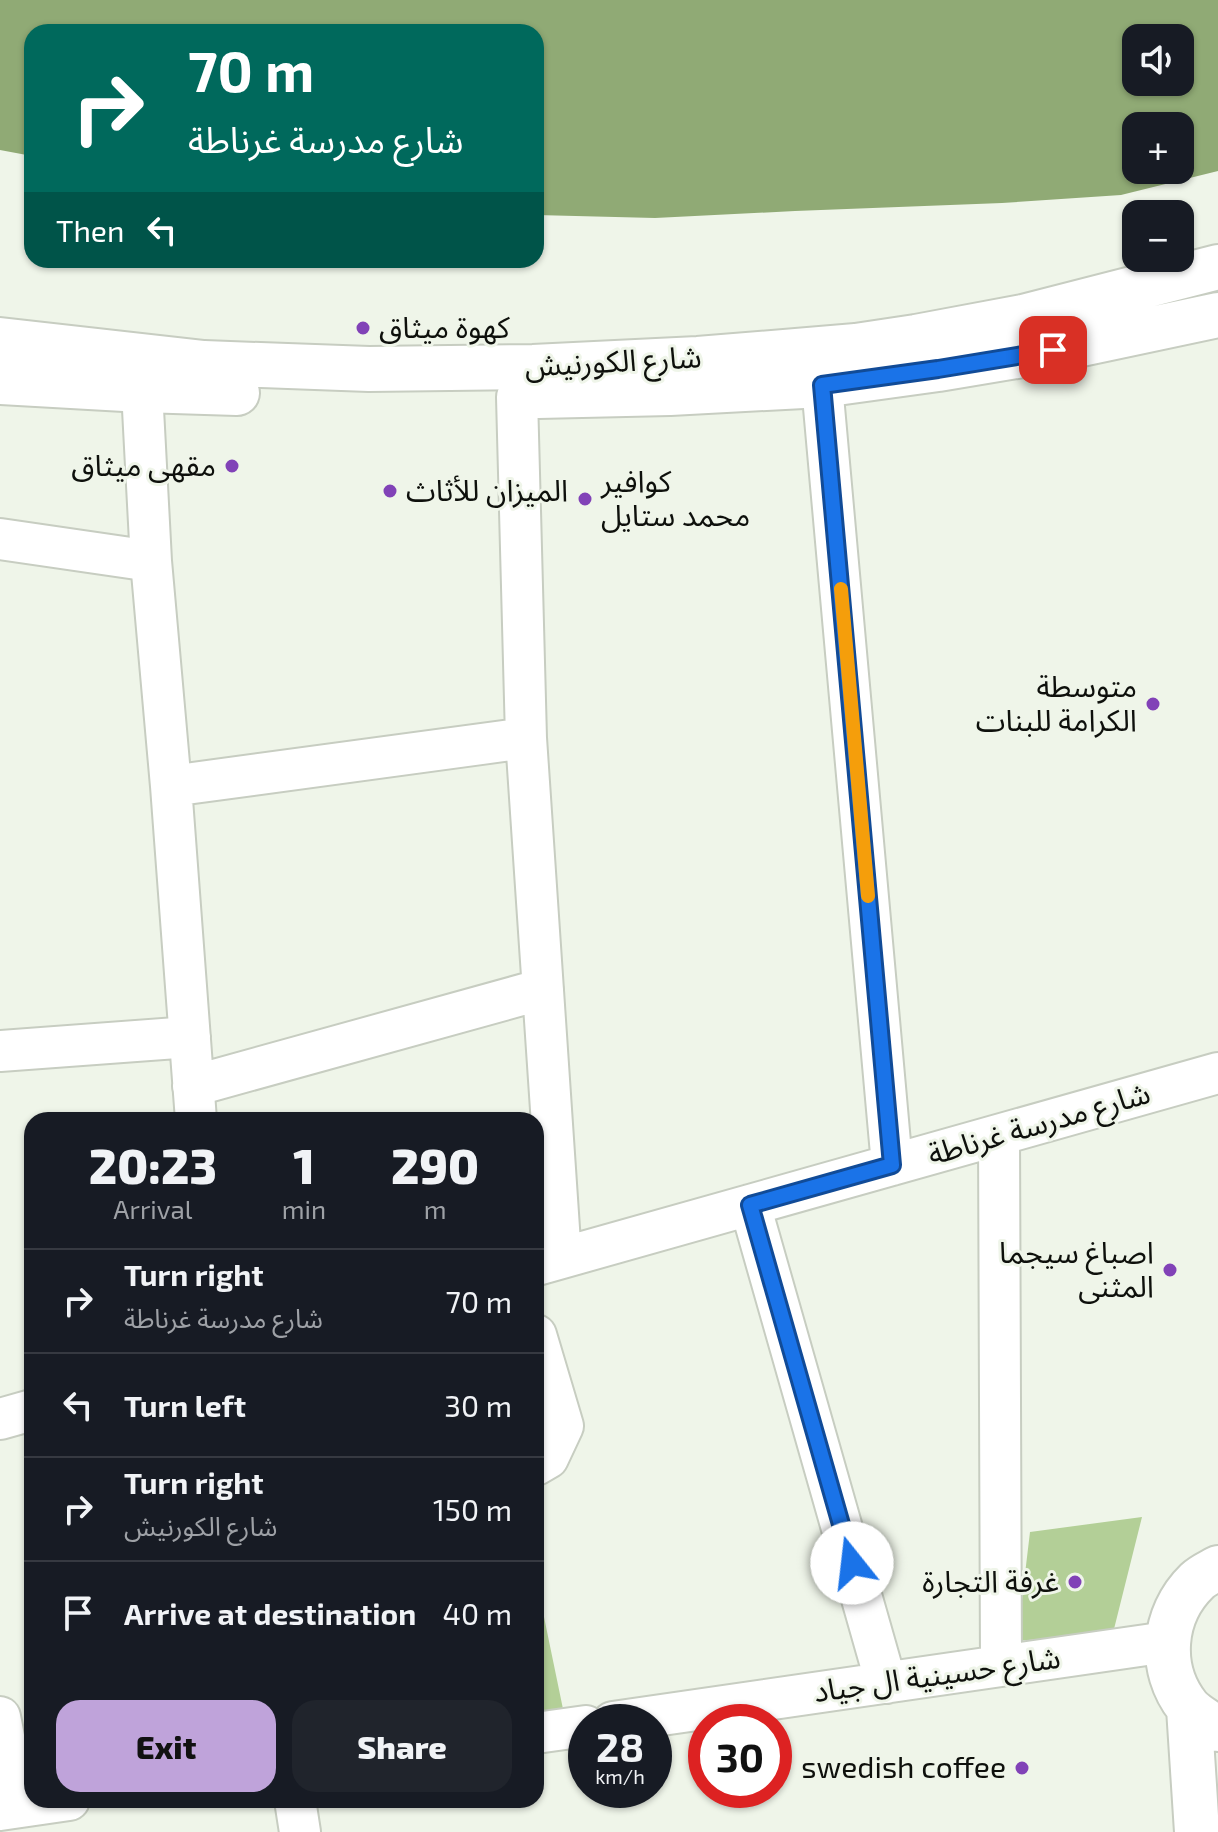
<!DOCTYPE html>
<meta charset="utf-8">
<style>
body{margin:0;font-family:"Exo 2","Noto Sans Arabic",sans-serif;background:#20242c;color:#f1f3f6;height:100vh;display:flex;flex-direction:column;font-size:30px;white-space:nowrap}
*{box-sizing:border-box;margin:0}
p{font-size:26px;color:#9ea1a6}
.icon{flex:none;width:44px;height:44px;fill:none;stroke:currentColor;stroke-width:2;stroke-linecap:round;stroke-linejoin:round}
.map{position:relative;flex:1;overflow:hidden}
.panel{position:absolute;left:24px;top:1112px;width:520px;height:696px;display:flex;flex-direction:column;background:#171b24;border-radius:24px;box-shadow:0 2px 6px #0004}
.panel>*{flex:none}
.top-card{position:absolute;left:24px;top:24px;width:520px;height:244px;border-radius:24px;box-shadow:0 2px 6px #0004;background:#00695c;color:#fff;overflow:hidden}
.controls{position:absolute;left:1122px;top:24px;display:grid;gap:16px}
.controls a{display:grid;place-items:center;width:72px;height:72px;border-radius:16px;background:#171b24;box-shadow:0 2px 6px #0004;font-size:40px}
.speed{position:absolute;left:568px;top:1704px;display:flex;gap:16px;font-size:40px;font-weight:700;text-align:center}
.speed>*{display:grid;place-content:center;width:104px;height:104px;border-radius:50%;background:#171b24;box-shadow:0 2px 6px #0004;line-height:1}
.speed small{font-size:20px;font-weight:400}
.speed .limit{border:12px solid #d22;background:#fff;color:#111}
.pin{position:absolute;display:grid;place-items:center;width:68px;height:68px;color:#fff;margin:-34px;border-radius:16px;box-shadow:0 4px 12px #0006}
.me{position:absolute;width:88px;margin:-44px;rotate:344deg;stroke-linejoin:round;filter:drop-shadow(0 0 6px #0008)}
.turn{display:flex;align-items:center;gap:28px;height:168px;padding:0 32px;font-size:36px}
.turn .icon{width:104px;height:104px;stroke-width:2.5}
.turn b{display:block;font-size:56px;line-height:68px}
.then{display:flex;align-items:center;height:76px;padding:0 32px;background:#0003;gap:16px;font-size:30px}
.eta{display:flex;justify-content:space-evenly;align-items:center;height:136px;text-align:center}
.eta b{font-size:48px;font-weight:800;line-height:56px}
.cta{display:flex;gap:16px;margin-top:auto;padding:16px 32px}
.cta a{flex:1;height:92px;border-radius:24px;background:#bfa3da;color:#111;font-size:32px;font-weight:800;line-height:92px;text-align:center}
.cta a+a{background:#20242c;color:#f1f3f6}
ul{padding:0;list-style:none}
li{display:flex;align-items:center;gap:24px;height:104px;padding:0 32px;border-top:2px solid #363941}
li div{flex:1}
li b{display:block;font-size:30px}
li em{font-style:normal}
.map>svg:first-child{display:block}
.water{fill:#90aa75;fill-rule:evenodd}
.building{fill:#b3cf97}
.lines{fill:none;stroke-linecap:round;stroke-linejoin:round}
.minor-casing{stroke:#c7cdc1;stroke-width:44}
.tertiary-casing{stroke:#c7cdc1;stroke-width:48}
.secondary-casing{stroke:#c7cdc1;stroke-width:48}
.minor{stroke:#fff;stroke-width:40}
.tertiary{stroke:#fff;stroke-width:44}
.secondary{stroke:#fff;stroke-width:44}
.route-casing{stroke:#114b97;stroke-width:20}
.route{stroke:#1a73e8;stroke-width:14}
.slow{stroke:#f59e0b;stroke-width:14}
.poi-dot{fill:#8142b7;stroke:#eff5e9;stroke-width:3}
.labels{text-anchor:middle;stroke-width:6;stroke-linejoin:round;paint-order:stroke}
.poi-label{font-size:30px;fill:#0e100c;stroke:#eff5e9;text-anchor:end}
.street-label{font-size:30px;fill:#0e100c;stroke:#eff5e9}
</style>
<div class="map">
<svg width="1218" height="1832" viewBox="0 0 1218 1832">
<rect width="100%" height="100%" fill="#eff5e9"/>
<path class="water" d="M 0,0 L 1218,0 L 1218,171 L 1121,195 L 1002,203 L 795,211 L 655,218 L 536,215 L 536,32 L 32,32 L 32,156 L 0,150 ZM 1136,38 L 1180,38 L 1180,82 L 1136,82 ZM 1136,126 L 1180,126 L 1180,170 L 1136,170 Z"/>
<path class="building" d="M 1142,1517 L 1113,1633 L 1017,1641 L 1030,1532 Z
M 536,1583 L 537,1583 L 563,1709 L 536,1712 Z"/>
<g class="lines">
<g class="minor-casing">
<path id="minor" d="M 822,385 L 892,1165
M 142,390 L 151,561 L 171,786 L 196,1120
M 517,397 L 526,738 L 561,1258
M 0,539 L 151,561
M 171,786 L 526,738
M 0,1051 L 190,1037
M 193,1086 L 543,989
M 999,1135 L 1001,1666
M 750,1205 L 886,1683
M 537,1265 L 1218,1073
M 536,1335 L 563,1426 L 548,1458 L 536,1465
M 0,1419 L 32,1410
M 0,1717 L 18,1807
M 613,1722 L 1167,1642
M 536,1733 L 586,1726
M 295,1800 L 300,1832
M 0,1810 L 69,1800"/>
</g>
<g class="tertiary-casing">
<path id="tertiary" d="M 0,340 L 204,363 L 369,369 L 533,367 L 698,359 L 856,346 L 916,337 L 1023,317 L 1218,267
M 0,382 L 142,390 L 237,393
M 538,396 L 670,393 L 822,385 L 938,369 L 1053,350 L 1218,315"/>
</g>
<g class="secondary-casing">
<path id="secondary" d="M 1218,1568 C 1211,1572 1202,1576 1197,1581 C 1162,1615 1158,1669 1188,1707 C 1195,1715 1209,1723 1218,1729
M 1189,1708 L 1197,1832"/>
</g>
<use href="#minor" class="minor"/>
<use href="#tertiary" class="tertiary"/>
<use href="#secondary" class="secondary"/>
</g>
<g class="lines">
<g class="route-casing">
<path id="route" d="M 852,1563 L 750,1205 L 892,1165 L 822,385 L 938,369 L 1053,350"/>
</g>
<use href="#route" class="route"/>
<path class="slow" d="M 841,589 L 868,896"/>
</g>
<g class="poi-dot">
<circle cx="363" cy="328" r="8"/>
<circle cx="232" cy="466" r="8"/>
<circle cx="390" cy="491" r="8"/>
<circle cx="585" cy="499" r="8"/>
<circle cx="1153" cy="704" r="8"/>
<circle cx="1170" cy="1270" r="8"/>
<circle cx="1075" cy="1582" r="8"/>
<circle cx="1022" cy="1768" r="8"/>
</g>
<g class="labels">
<g class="poi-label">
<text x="379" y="338" text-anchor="start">كهوة ميثاق</text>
<text x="216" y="476">مقهى ميثاق</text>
<text x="601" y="492" text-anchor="start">كوافير<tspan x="601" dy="34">محمد ستايل</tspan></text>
<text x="406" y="501" text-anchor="start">الميزان للأثاث</text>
<text x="1137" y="697">متوسطة<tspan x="1137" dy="34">الكرامة للبنات</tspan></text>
<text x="1154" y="1263">اصباغ سيجما<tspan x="1154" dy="34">المثنى</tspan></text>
<text x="1059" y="1592">غرفة التجارة</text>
<text x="1006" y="1778">swedish coffee</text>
</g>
<g class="street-label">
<text transform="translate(613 362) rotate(-3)" y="10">شارع الكورنيش</text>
<text transform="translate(1039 1124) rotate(-16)" y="10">شارع مدرسة غرناطة</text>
<text transform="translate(937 1675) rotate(-8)" y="10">شارع حسينية ال جياد</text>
</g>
</g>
</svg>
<div class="controls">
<a><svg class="icon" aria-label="sound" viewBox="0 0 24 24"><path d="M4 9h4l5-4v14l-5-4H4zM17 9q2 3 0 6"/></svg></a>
<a>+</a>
<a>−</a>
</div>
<div class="speed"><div>28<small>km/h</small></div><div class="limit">30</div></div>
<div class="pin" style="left:1053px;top:350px;background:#d93025"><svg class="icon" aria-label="arrive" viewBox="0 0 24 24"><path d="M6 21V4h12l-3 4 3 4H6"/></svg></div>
<svg class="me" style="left:852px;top:1563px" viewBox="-20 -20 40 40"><circle r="19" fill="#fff"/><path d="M0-13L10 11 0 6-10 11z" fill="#1a73e8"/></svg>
<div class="top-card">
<div class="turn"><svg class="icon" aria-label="right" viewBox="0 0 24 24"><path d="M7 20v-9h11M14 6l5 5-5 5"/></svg><div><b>70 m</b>شارع مدرسة غرناطة</div></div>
<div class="then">Then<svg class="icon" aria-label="left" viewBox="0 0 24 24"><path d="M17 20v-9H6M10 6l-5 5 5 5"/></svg></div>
</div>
<section class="panel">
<div class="eta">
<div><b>20:23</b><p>Arrival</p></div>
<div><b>1</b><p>min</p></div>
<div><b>290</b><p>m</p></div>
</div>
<ul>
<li><svg class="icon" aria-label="right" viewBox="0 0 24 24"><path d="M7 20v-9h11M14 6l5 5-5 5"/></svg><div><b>Turn right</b><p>شارع مدرسة غرناطة</p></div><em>70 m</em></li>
<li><svg class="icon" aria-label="left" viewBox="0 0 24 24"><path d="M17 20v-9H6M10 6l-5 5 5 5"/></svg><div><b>Turn left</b></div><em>30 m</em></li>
<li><svg class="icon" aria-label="right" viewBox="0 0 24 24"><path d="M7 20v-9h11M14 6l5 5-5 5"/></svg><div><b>Turn right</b><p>شارع الكورنيش</p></div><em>150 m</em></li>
<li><svg class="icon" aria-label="arrive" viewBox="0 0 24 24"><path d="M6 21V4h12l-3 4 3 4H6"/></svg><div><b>Arrive at destination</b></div><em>40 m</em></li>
</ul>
<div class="cta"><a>Exit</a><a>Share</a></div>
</section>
</div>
